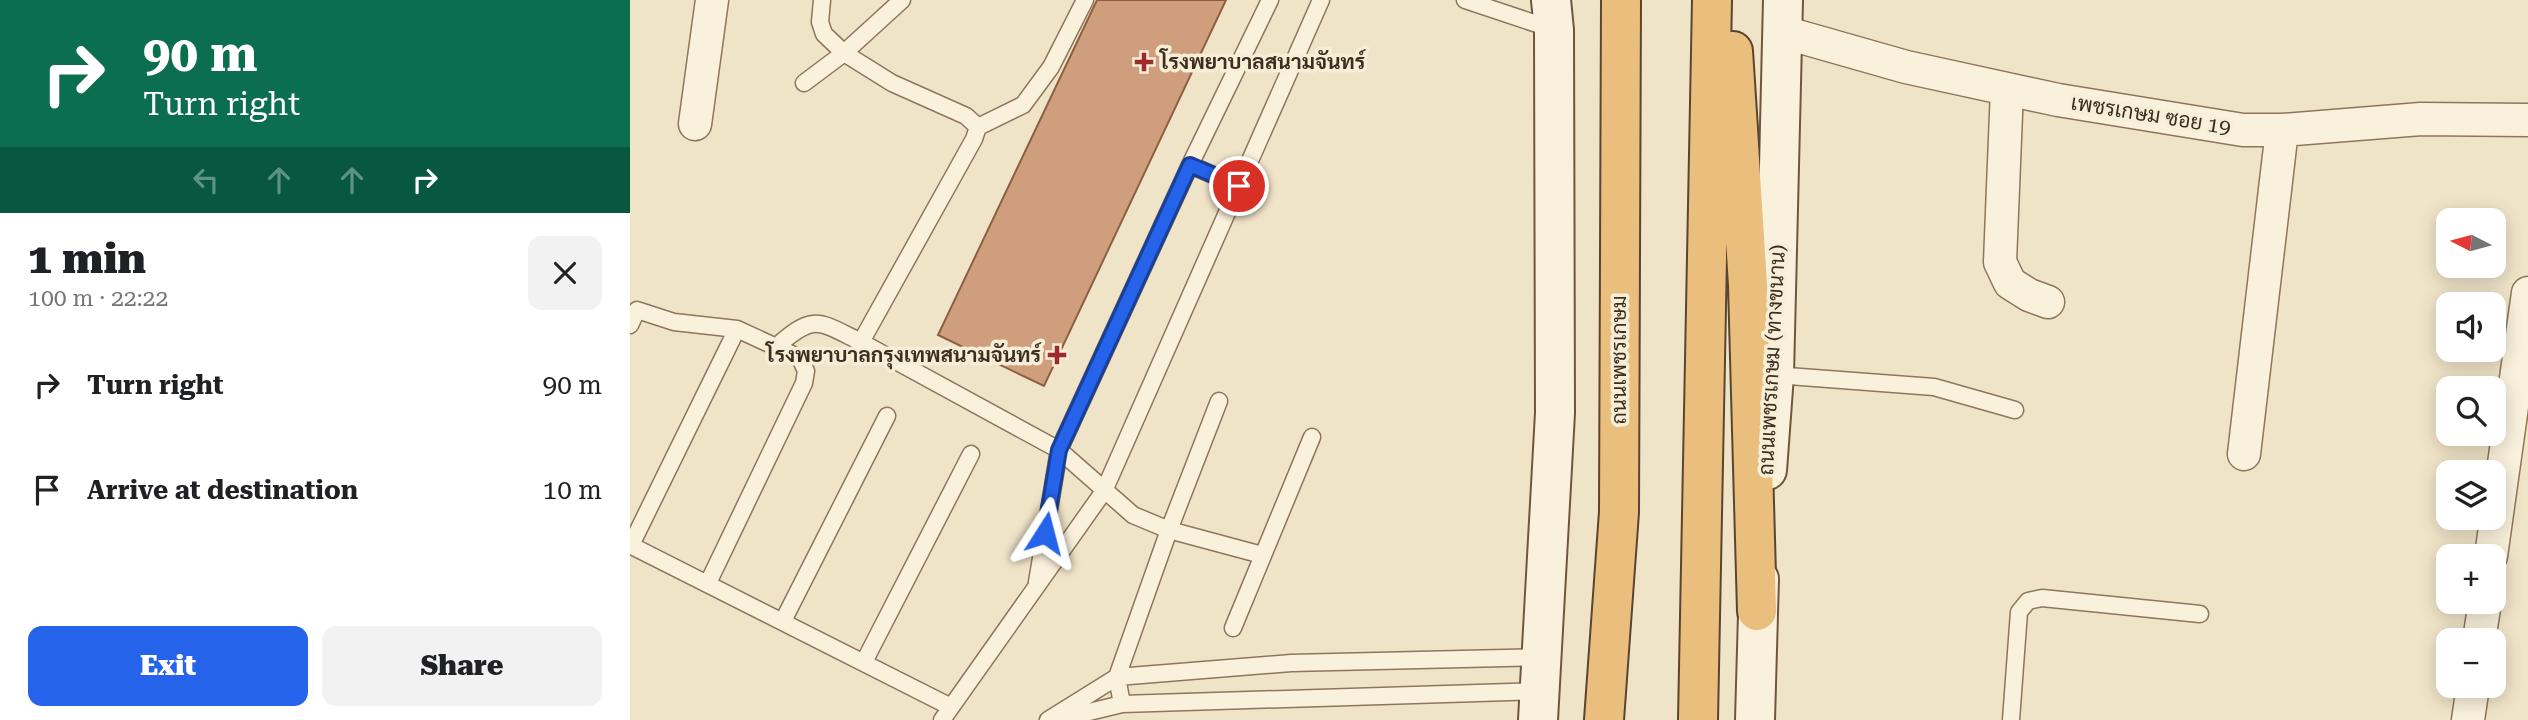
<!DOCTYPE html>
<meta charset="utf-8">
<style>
body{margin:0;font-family:"Roboto Serif",Sarabun,serif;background:#f2f2f2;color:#202124;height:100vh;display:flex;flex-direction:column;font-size:26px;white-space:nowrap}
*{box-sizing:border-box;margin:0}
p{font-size:23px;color:#757577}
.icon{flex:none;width:38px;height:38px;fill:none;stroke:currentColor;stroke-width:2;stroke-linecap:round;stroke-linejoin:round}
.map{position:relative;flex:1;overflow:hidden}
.side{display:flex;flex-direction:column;background:#fff;width:630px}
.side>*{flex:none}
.guide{background:#0b6e4f;color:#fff;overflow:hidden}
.needle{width:46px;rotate:276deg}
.buttons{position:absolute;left:1806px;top:208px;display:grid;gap:14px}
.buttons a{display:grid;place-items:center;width:70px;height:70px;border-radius:14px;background:#fff;box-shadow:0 4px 18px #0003;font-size:35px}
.pin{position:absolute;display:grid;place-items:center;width:60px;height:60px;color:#fff;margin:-30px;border:4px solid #fff;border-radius:50%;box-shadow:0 2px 7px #0007}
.me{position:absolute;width:77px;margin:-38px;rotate:9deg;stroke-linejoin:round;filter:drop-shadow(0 0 5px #0008)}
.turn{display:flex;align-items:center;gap:24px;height:147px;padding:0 28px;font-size:32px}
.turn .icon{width:91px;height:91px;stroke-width:2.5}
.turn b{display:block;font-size:49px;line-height:60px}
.lanes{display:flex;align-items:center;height:66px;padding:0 28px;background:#0003;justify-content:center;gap:35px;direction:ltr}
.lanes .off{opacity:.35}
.round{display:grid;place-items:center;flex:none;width:74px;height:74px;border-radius:14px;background:#f2f2f2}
.headline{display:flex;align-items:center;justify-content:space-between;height:119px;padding:0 28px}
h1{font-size:42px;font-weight:800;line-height:52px}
.action{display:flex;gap:14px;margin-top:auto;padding:14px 28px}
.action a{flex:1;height:80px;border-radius:14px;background:#2563eb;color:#fff;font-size:28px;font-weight:800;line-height:80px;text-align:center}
.action a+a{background:#f2f2f2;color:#202124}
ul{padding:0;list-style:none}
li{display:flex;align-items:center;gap:21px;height:105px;padding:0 28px}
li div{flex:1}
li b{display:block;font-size:26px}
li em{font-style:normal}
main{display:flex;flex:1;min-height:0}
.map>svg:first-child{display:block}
.building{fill:#cf9f7d;stroke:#8d5f41;stroke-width:2}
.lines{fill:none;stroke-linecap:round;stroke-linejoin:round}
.service-casing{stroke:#8d765c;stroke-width:19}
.minor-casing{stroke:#8d765c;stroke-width:35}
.secondary-casing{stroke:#6f573f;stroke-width:42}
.trunk-casing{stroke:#5b4430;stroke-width:42}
.service{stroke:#faf1dc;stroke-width:16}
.minor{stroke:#faf1dc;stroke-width:32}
.secondary{stroke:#faf1dc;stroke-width:38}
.trunk{stroke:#eabe7c;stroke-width:38}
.route-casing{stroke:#184099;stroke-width:18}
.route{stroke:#2563eb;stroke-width:12}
.poi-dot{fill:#9e2a2b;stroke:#f7eed8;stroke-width:2.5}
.labels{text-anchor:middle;stroke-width:7;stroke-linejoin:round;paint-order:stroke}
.poi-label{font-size:21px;font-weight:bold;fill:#3d2e20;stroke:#f7eed8;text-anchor:start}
.street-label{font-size:21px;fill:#3d2e20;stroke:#f7eed8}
</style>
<main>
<section class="side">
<div class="guide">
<div class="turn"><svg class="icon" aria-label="right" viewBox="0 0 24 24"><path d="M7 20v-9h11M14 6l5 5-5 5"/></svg><div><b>90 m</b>Turn right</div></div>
<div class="lanes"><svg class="icon off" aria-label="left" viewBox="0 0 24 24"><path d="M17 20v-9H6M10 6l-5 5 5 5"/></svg><svg class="icon off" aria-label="ahead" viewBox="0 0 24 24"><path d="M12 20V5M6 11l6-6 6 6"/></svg><svg class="icon off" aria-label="ahead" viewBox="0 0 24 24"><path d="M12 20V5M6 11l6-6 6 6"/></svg><svg class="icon" aria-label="right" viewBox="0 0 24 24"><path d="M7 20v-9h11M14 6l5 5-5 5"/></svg></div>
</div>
<div class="headline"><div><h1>1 min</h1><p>100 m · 22:22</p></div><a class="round"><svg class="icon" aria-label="close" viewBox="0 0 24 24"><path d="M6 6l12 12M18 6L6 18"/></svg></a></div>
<ul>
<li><svg class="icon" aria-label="right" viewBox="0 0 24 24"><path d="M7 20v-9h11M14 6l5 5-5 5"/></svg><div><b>Turn right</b></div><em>90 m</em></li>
<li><svg class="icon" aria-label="arrive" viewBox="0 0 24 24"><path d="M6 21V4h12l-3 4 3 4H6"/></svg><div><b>Arrive at destination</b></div><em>10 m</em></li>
</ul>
<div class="action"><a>Exit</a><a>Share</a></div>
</section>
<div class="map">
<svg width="1898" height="720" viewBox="0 0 1898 720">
<rect width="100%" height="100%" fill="#f0e4c8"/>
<path class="building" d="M 467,0 L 596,0 L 414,386 L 308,335 Z"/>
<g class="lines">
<g class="service-casing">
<path id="service" d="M 192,0 L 190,22 L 194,34 L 214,53 L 262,83 L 336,116 L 348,127 L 344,139 L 231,342 L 429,450 L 503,515 L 539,530 L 632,555
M 835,0 L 922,29
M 174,83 L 214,53 L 272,0
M 348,127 L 393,105 L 421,67 L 455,0
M 560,165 L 609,186
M 0,325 L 7,310 L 44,322 L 107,329 L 170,358 L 176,371 L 174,383 L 78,583
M 146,347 C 184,313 188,321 231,342
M 1144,375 L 1304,387 L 1385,410
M 0,545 L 321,707
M 1,545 L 107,329
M 407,582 L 429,450 L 560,165 L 640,0
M 153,621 L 257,416
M 603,628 L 682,437
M 234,662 L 341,454
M 492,704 L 487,677 L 539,530 L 589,401
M 312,720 L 474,491 L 691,0
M 418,720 L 487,677 L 661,663 L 912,657
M 426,720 L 492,704 L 909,691
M 1381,720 L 1389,612 L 1398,601 L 1412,598 L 1570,614"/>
</g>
<g class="minor-casing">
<path id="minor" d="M 1153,32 L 1276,67 L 1428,100 L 1613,130 L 1652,130 L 1791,119 L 1898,120
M 1377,89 L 1370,262 L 1380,283 L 1399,295 L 1418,302
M 65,124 L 82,0
M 1614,454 L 1652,130
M 1861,556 L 1898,293
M 1849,640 L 1855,602
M 1838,720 L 1843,686"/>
</g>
<g class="secondary-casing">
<path id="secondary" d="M 1137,470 L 1144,375 L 1153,0
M 908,720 L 925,413 L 924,30 L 921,0
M 1125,720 L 1129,579"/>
</g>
<g class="trunk-casing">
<path id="trunk" d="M 1103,51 L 1118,285 L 1127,611
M 974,720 L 989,512 L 991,0
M 1068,720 L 1082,0"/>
</g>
<use href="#service" class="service"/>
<use href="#minor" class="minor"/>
<use href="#secondary" class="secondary"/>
<use href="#trunk" class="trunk"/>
</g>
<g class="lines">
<g class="route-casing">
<path id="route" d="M 415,533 L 429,450 L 560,165 L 609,186"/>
</g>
<use href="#route" class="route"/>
</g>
<g class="poi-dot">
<path d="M510.5 51.5h7v7h7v7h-7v7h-7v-7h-7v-7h7z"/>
<path d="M423.5 344.5h7v7h7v7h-7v7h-7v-7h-7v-7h7z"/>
</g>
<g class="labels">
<g class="poi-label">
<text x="530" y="69">โรงพยาบาลสนามจันทร์</text>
<text x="411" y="362" text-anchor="end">โรงพยาบาลกรุงเทพสนามจันทร์</text>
</g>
<g class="street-label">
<text transform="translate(1521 115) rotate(9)" y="7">เพชรเกษม ซอย 19</text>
<text transform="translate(989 360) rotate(-90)" y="7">ถนนเพชรเกษม</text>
<text transform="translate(1142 360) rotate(-87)" y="7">ถนนเพชรเกษม (ทางขนาน)</text>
</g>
</g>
</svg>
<div class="buttons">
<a><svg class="needle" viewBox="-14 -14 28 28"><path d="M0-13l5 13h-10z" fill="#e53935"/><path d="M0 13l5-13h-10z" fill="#757577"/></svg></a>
<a><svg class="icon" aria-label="sound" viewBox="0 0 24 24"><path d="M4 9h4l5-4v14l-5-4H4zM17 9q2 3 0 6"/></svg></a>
<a><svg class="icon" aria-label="search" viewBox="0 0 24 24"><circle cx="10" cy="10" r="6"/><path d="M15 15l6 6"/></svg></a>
<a><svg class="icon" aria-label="layers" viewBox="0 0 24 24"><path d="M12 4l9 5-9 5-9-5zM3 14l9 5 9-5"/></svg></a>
<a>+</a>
<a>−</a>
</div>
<div class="pin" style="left:609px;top:186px;background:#d93025"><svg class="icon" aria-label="arrive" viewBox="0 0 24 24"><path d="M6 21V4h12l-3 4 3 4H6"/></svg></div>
<svg class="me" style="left:415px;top:533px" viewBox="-20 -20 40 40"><path d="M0-17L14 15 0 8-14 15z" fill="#2563eb" stroke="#fff" stroke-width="4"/></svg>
</div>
</main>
